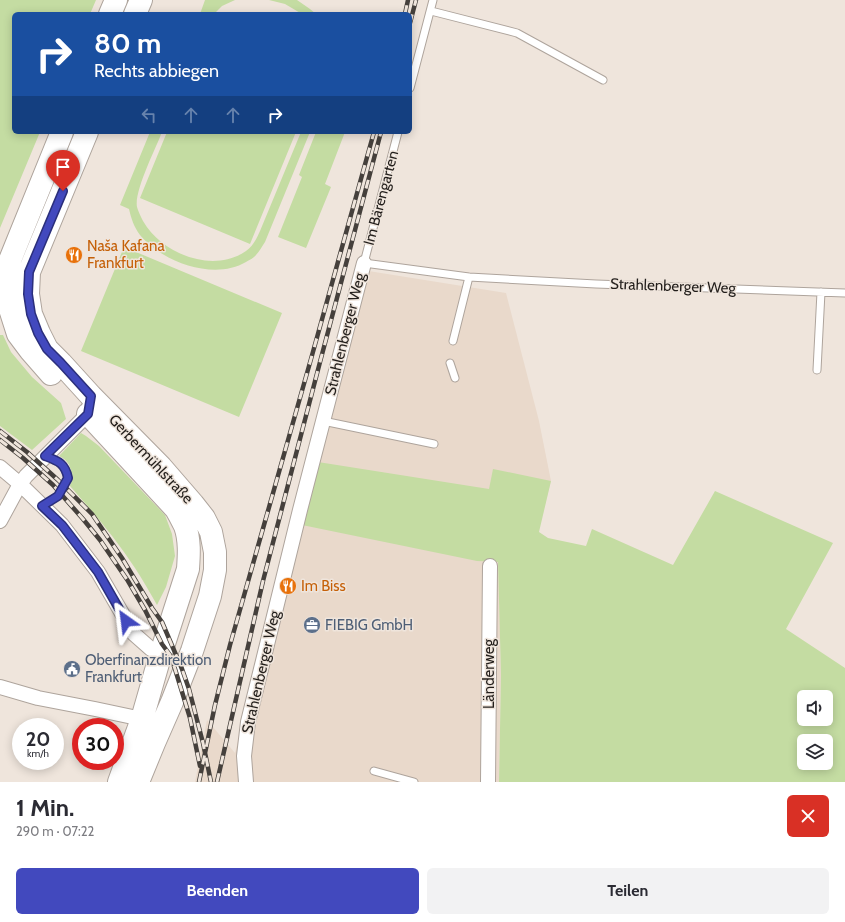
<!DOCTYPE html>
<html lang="de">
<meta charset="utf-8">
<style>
body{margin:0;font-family:Cabin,sans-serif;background:#f2f2f3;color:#2b2b33;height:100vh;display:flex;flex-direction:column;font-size:15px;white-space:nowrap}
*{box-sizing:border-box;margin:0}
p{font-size:13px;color:#7c7c81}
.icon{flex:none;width:22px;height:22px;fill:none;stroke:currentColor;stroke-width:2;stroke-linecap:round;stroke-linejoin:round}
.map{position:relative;height:782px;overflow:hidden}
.sheet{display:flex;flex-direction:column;background:#fff;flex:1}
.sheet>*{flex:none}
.guide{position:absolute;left:12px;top:12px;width:400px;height:122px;border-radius:6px;box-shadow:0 2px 10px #0003;background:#1a4fa0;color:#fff;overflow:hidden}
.controls{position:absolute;left:797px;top:690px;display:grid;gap:8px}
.controls a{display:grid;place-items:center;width:36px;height:36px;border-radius:6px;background:#fff;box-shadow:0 2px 10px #0003;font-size:20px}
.speed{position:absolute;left:12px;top:718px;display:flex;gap:8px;font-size:20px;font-weight:700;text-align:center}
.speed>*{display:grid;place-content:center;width:52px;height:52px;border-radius:50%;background:#fff;box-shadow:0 2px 10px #0003;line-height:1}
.speed small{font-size:10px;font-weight:400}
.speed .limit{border:6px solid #d22;background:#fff;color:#111}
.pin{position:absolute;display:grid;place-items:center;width:34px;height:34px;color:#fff;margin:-41px -17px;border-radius:50% 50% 50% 0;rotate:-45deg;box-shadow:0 0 4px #0007}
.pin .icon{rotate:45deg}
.me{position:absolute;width:44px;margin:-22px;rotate:329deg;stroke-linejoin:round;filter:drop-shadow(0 0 3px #0008)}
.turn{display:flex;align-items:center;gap:14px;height:84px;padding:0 16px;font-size:18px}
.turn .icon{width:52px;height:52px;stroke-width:2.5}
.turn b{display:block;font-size:28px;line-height:34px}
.lanes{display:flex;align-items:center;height:38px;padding:0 16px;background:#0003;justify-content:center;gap:20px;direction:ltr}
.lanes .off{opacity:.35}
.round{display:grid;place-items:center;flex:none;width:42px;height:42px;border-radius:6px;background:#f2f2f3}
.headline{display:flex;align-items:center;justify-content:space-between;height:68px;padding:0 16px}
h1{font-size:24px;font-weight:800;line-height:30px}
.primary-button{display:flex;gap:8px;margin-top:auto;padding:8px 16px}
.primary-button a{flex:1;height:46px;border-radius:6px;background:#4249be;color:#fff;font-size:16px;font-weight:800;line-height:46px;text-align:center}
.primary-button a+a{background:#f2f2f3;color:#2b2b33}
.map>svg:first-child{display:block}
.built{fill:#e9d9cb}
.green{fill:#c4dca2;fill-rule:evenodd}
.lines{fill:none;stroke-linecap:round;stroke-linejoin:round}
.service-casing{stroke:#aea49c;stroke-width:9}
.minor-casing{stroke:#aea49c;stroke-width:16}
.primary-casing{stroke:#aea49c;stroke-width:24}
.service{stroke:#fff;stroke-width:7}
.minor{stroke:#fff;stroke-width:14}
.primary{stroke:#fff;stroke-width:22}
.rail-casing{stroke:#45403c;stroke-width:4.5}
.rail{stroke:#efe5dc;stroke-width:3;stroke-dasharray:9;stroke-linecap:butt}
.route-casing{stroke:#2b2f7c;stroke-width:10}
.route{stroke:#4249be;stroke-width:7}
.labels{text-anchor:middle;stroke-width:3;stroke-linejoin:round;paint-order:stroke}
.street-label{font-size:15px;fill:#221e1b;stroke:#efe5dc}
.food-label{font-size:15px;fill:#c56008;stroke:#efe5dc;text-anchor:start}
.service-label{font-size:15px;fill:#4e5e75;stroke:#efe5dc;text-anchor:start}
</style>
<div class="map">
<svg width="845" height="782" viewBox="0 0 845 782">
<rect width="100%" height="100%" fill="#efe5dc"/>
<path class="built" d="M 356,269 L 506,293 L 539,421 L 551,481 L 538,532 L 498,547 L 501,675 L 499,782 L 195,782 L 207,720 L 235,753 Z"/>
<path class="green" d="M 0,0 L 96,0 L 90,14 L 14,14 L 14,132 L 40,132 L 0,228 Z
M 205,0 L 235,0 L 222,6 L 214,14 L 200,14 Z
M 269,0 L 297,0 L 310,9 L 316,14 L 302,14 L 285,4 Z
M 150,132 L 162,132 C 156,148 134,191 137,207 C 138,211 141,217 143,221 C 162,254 213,274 246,251 C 253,246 257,238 260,231 L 301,132 L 310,132 L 265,242 C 262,246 260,251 256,255 C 254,258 249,260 246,262 C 214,281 162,262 140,235 C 134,227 131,218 129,209 L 120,205 Z
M 167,132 L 296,132 L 250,244 L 140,198 Z
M 316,132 L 345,132 L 325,184 L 331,187 L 306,248 L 278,237 L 302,177 L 299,175 Z
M 124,247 L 282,313 L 239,417 L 81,351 Z
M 0,335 L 3,335 L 11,352 L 32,377 L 61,403 L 66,419 L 32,450 L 0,426 Z
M 81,433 L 86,436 L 99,446 L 165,515 L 172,534 L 175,556 L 166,587 L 157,605 C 150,593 143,580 135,568 C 116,539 93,512 70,486 C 72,473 73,463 59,456 Z
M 318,462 L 489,489 L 493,469 L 551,481 L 539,532 L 548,538 L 586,546 L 592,529 L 673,565 L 715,491 L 833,543 L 786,629 L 845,668 L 845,782 L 499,782 L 501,675 L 498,562 L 477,561 L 302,525 ZM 804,697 L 826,697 L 826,719 L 804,719 ZM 804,741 L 826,741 L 826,763 L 804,763 Z"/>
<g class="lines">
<g class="service-casing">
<path id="service" d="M 431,11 L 517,33 L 603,80
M 410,88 L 433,0
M 398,132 L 364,263 L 469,277 L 596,284 L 845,293
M 453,341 L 469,277
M 450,363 L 455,378
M 817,370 L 821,292
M 323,421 L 434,444
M 42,506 L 58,496 L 68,478 C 65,463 58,461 45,456
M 374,771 L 414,782"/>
</g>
<g class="minor-casing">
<path id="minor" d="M 0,467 L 20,484 L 62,525 L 98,572 L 134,634 L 151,649 L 161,653
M 0,521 L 20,484 L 26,476 L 88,414 L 89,407
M 0,687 L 38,698 L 95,709 L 142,719 L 147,726
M 246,782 L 244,756 L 248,722 L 300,510 L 364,263
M 488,782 L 490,566"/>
</g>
<g class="primary-casing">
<path id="primary" d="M 110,14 L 116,0
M 135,14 L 141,0
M 87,132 L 29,272 L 28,294 L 31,314 L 39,333 L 47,349 L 61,363 L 91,396 L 161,467 L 193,504 L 204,518 L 211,532 L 215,552 L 215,570 L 210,596 L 192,651 L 172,702 L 154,743 L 138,782
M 51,374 L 30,350 L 18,334 L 10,309 L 9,287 L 10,260 L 62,132
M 88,414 L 176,509 C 179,514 182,520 185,526 C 190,540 189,555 188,569 L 161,653 L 142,719 L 119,782"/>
</g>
<use href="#service" class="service"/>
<use href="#minor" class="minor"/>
<use href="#primary" class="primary"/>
<g class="rail-casing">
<path id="rail" d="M 405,14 L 408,0
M 410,23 L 416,0
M 0,431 L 27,452 L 58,480 L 92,514 L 122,558 L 152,608 L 162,622 L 182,669 L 189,689 L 203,743 L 211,782
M 0,440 L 23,458 L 53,485 L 83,519 L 100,540 L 128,581 L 145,610 L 162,644 L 170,655 L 175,669 L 190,718 L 200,766
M 199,782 L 215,705 L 230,645 L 311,359 L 374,132
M 217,782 L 263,581 L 320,362 L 381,132"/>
</g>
<use href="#rail" class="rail"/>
</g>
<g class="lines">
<g class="route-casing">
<path id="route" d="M 63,191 L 29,272 L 28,294 L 31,314 L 38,333 L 47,349 L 61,363 L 91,396 L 88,414 L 45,456 C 58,461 65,463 68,478 L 58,496 L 42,506 L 62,525 L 98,572 L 126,621"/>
</g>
<use href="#route" class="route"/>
</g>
<defs>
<g id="restaurant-disc" transform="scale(0.9)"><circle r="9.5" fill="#e8710a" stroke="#efe5dc"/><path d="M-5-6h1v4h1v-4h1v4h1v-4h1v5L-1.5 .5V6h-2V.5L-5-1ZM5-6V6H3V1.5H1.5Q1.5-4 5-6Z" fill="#fff"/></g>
<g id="office-disc" transform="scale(0.9)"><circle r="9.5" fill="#5c6f8a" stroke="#efe5dc"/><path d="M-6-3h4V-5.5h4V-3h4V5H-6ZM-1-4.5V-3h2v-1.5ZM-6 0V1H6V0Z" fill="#fff"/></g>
<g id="civic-disc" transform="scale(0.9)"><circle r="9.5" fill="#5c6f8a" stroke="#efe5dc"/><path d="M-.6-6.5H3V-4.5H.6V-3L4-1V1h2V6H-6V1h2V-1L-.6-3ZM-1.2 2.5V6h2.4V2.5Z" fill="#fff"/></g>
</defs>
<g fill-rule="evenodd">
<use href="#restaurant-disc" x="74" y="255"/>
<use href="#restaurant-disc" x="288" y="586"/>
<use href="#office-disc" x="312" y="625"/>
<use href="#civic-disc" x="72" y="669"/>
</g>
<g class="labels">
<g class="street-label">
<text transform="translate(381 198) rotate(-75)" y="5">Im Bärengarten</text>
<text transform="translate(673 286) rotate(2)" y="5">Strahlenberger Weg</text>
<text transform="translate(345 334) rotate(-76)" y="5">Strahlenberger Weg</text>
<text transform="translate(151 459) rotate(47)" y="5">Gerbermühlstraße</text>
<text transform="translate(261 672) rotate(-77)" y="5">Strahlenberger Weg</text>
<text transform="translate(489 674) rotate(-90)" y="5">Länderweg</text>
</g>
<g class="food-label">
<text x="87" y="251">Naša Kafana<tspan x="87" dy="17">Frankfurt</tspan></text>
<text x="301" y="591">Im Biss</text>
</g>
<g class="service-label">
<text x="325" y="630">FIEBIG GmbH</text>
<text x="85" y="665">Oberfinanzdirektion<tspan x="85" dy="17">Frankfurt</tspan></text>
</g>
</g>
</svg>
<div class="controls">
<a><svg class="icon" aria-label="sound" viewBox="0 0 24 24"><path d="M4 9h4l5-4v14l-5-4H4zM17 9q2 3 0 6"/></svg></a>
<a><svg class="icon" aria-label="layers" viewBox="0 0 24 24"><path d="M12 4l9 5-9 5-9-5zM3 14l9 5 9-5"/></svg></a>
</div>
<div class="speed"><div>20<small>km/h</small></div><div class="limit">30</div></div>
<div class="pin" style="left:63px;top:191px;background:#d93025"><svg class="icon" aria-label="arrive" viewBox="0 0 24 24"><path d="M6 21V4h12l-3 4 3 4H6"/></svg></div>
<svg class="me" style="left:126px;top:621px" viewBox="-20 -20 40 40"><path d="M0-17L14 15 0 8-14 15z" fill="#4249be" stroke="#fff" stroke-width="4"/></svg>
<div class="guide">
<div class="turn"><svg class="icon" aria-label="right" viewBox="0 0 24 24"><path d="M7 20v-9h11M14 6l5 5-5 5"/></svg><div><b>80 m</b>Rechts abbiegen</div></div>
<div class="lanes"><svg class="icon off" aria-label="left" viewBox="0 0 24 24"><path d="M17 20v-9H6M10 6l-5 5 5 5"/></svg><svg class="icon off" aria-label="ahead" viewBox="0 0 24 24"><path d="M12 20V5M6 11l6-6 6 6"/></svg><svg class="icon off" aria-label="ahead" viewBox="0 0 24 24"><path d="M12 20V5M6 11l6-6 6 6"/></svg><svg class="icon" aria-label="right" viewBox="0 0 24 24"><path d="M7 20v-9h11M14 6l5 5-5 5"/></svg></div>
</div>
</div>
<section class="sheet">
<div class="headline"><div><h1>1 Min.</h1><p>290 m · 07:22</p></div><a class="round" style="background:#d93025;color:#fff"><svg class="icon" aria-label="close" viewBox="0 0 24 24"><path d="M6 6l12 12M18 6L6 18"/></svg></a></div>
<div class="primary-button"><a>Beenden</a><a>Teilen</a></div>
</section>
